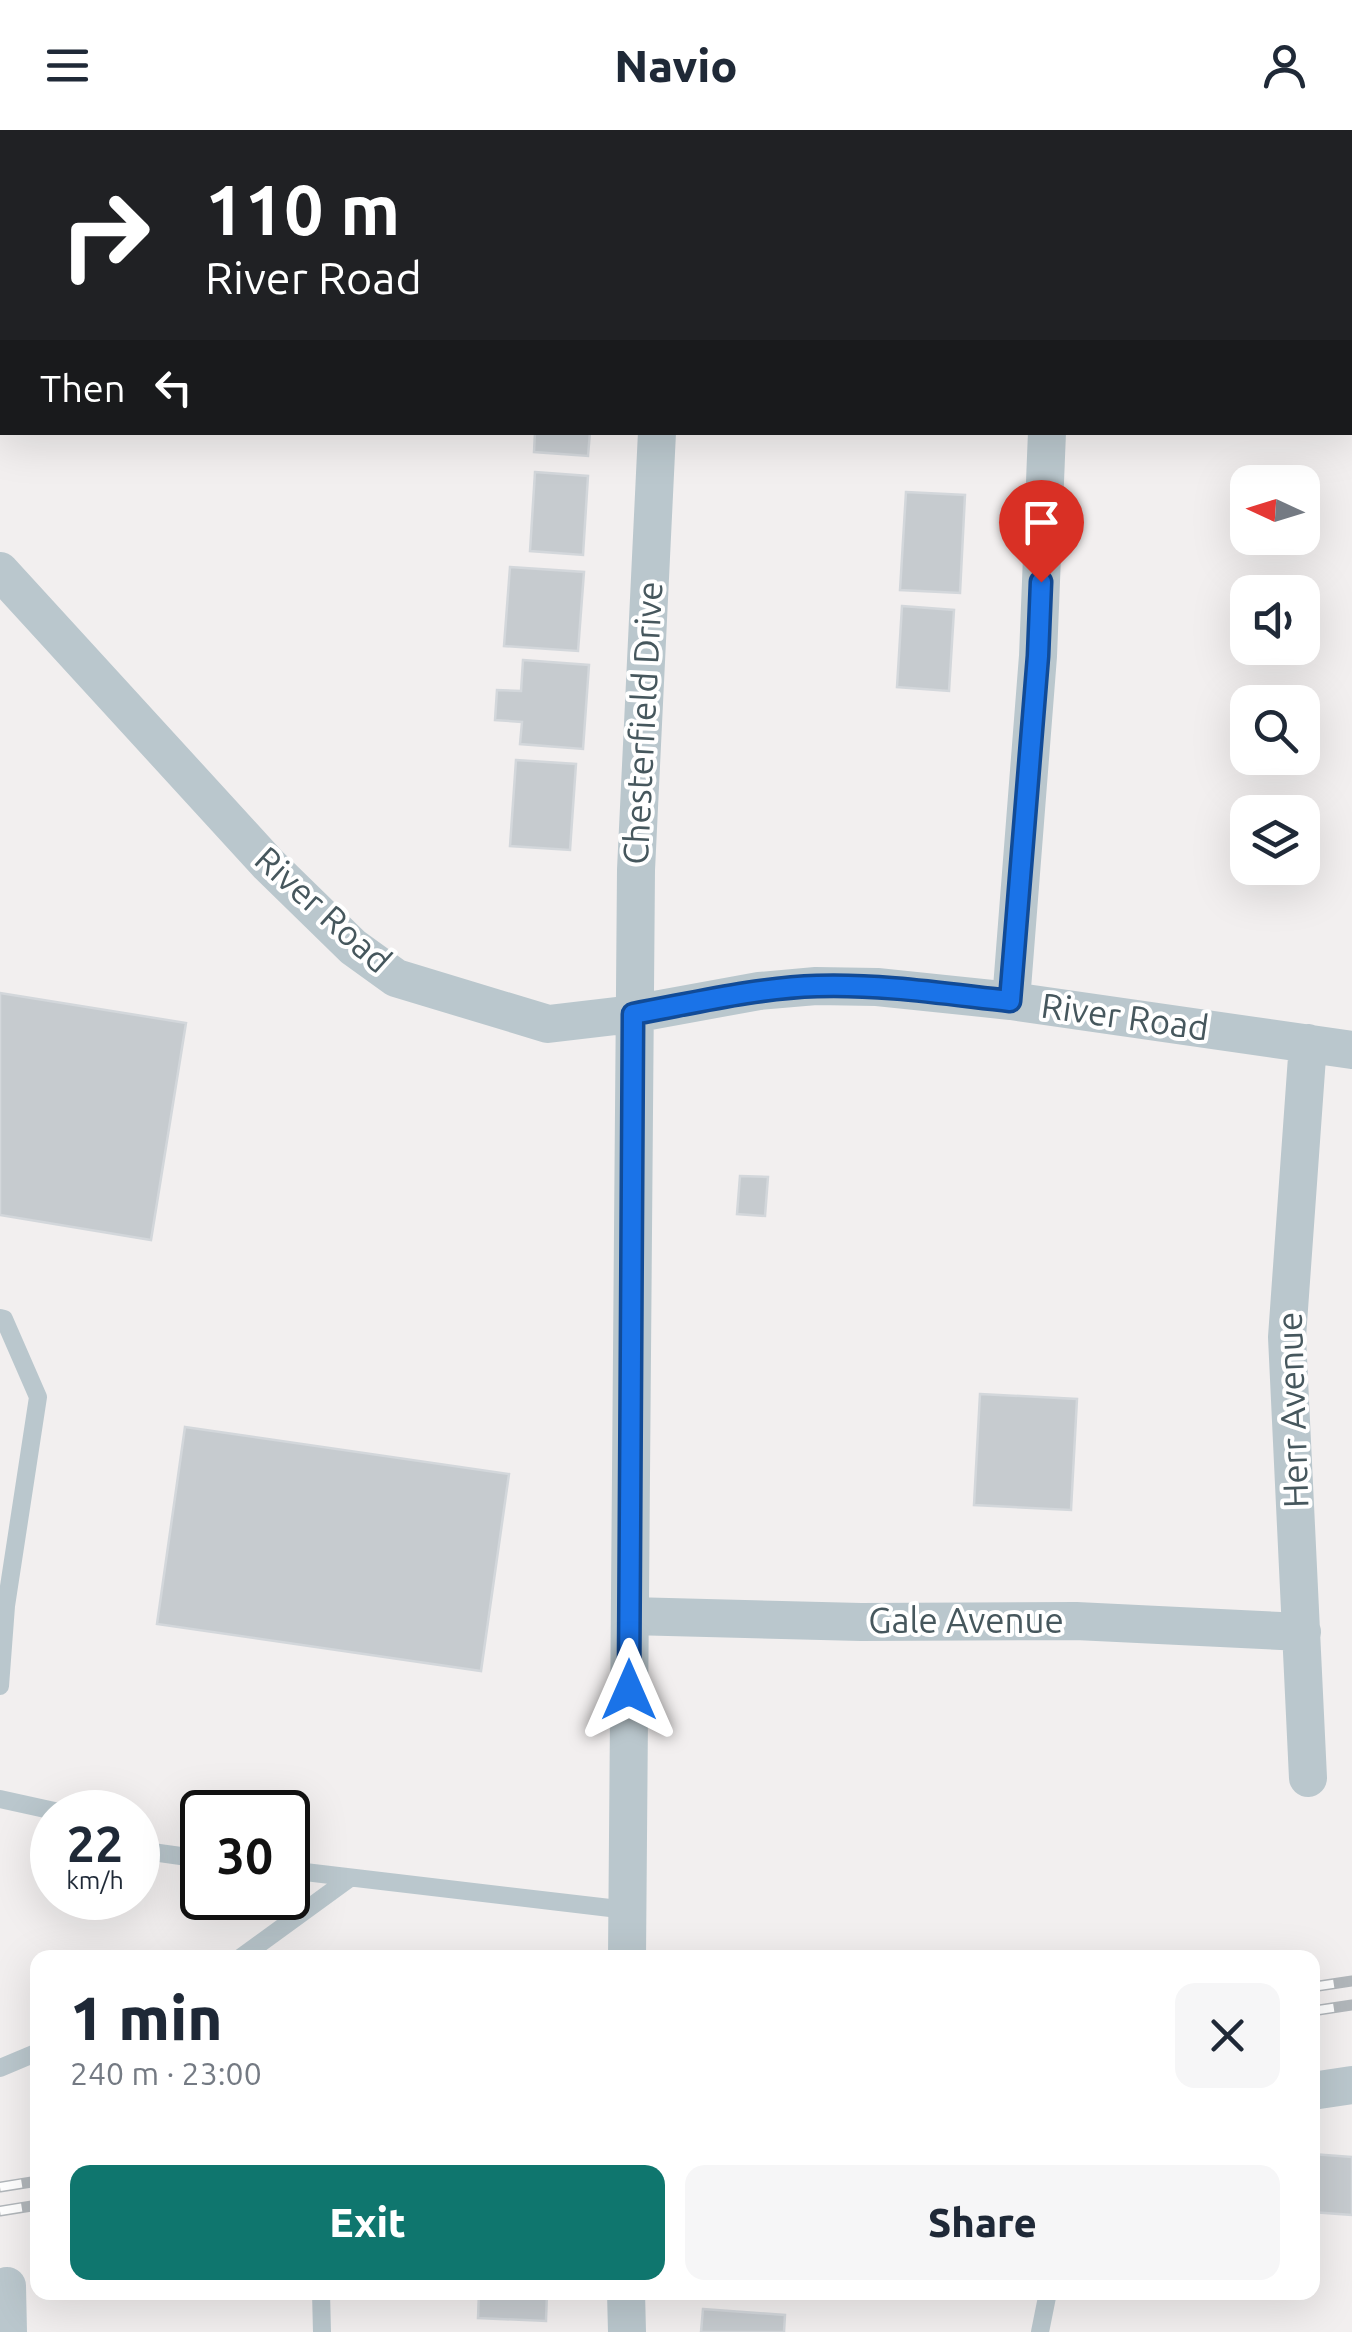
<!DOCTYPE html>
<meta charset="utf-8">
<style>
body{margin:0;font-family:Ubuntu,sans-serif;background:#f6f6f7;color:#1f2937;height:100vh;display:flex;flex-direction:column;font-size:38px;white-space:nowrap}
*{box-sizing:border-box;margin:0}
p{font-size:32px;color:#747a83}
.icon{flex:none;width:55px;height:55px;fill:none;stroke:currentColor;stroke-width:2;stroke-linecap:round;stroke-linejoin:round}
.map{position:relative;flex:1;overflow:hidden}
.side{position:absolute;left:30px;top:1820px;width:1290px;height:350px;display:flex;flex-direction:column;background:#fff;border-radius:20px;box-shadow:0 10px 40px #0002}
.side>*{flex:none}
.banner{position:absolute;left:0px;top:0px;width:1352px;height:305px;box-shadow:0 10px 40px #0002;background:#202124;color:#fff;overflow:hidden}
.needle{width:65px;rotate:274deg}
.fabs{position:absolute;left:1230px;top:335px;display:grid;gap:20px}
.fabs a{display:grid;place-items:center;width:90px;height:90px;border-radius:20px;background:#fff;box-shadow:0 10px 40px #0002;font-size:50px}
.speed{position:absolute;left:30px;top:1660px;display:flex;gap:20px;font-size:50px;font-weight:700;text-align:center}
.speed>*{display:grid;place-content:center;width:130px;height:130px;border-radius:50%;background:#fff;box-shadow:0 10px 40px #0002;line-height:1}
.speed small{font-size:25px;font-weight:400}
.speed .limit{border:5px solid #111;border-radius:15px;background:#fff;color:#111}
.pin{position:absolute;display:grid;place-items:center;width:85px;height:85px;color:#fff;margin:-102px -42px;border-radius:50% 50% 50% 0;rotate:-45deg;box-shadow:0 0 10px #0007}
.pin .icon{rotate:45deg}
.me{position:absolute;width:110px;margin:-55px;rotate:0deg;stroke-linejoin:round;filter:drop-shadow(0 0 8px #0008)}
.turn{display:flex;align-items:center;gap:35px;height:210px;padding:0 40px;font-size:45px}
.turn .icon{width:130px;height:130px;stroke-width:2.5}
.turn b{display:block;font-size:70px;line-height:85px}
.then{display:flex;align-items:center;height:95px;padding:0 40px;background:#0003;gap:20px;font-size:38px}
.round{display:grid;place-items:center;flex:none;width:105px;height:105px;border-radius:20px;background:#f6f6f7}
.head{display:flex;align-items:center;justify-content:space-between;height:170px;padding:0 40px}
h1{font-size:60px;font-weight:800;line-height:75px}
.primary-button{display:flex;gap:20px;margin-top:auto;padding:20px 40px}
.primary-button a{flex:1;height:115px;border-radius:20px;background:#0f766e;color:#fff;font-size:40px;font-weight:800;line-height:115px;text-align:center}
.primary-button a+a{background:#f6f6f7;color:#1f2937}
header{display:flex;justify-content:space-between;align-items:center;height:130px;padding:0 40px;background:#fff;font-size:45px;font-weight:800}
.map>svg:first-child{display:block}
.building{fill:#c6cbcf;stroke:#d3d7db;stroke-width:2.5}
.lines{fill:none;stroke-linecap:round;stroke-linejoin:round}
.lane{stroke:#bac7cd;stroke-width:18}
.street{stroke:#bac7cd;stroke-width:38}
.rail-casing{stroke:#b1b6ba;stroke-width:11}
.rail{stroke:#fff;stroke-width:8;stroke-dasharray:22;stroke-linecap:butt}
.route-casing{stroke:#114b97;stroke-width:25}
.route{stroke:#1a73e8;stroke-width:18}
.labels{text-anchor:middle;stroke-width:8;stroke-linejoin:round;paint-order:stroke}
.street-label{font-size:35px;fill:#46575d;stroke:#fff}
</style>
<header><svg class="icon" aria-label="menu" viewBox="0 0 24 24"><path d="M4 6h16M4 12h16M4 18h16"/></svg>Navio<svg class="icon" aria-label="person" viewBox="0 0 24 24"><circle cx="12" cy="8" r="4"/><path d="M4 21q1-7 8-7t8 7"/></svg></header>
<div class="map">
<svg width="1352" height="2202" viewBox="0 0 1352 2202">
<rect width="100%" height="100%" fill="#f2efef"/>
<path class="building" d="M 535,302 L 590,302 L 588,326 L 534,322 Z
M 535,342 L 588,346 L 583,425 L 530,421 Z
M 906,362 L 965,365 L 960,463 L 900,460 Z
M 510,437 L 584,442 L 578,521 L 504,516 Z
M 902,476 L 954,480 L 949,561 L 897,557 Z
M 523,530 L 589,535 L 583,619 L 520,614 L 522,592 L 495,590 L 497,560 L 521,561 Z
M 516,630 L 576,634 L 570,720 L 510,716 Z
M 0,863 L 186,893 L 151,1110 L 0,1085 Z
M 740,1046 L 768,1047 L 765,1086 L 737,1084 Z
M 980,1264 L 1077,1269 L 1071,1380 L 974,1375 Z
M 185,1297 L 509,1344 L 481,1541 L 157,1494 Z
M 1312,2024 L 1352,2027 L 1352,2085 L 1312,2082 Z
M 479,2162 L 547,2162 L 546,2191 L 478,2188 Z
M 703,2179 L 785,2185 L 784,2202 L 701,2202 Z"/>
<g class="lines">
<path class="lane" d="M 361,2 L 362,0
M 0,107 L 2,107
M 0,1188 L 4,1189 L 38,1267 L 6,1476 L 0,1556
M 0,1669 L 59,1682
M 138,1720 L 202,1729
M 288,1740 L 627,1780
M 240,1828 L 350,1748
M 0,1938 L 38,1922
M 321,2162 L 322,2202
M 1040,2202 L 1048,2162"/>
<path class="street" d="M 667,2 L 667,0
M 1350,96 L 1352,96
M 0,441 L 268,734 L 353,817 L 396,848 L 548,894 L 633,884 L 759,861 L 816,856 L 877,857 L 1011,871 L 1352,920
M 1011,871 L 1038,526 L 1047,302
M 1308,913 L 1287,1207 L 1308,1648
M 630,1486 L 861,1492 L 1076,1491 L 1302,1502
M 627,1828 L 636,740 L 657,302
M 1312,1961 L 1352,1955
M 7,2156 L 8,2202
M 626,2162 L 627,2202"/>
<g class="rail-casing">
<path id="rail" d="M 1312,1857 L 1352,1851
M 1312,1881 L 1352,1875
M 0,2057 L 38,2051
M 0,2081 L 38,2075"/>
</g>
<use href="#rail" class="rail"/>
</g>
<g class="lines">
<g class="route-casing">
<path id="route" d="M 629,1560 L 633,884 C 694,873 755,858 817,856 C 882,854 946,864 1010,871 L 1038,526 L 1041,452"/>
</g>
<use href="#route" class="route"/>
</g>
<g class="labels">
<g class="street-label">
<text transform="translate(643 593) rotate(-87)" y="12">Chesterfield Drive</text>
<text transform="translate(323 780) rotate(42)" y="12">River Road</text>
<text transform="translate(1125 887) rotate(8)" y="12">River Road</text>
<text transform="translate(1293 1280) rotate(-92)" y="12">Herr Avenue</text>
<text x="966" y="1503">Gale Avenue</text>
</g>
</g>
</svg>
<div class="fabs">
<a><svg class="needle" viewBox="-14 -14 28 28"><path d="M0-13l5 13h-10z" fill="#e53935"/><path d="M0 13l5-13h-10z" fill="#747a83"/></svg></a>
<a><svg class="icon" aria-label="sound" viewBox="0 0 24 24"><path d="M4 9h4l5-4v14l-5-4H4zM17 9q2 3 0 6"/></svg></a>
<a><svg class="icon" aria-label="search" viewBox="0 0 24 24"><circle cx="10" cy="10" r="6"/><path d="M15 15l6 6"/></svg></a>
<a><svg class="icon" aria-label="layers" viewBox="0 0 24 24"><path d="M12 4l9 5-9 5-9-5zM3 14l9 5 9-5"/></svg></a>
</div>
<div class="speed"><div>22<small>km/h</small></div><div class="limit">30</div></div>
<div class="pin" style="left:1041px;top:452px;background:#d93025"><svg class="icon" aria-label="arrive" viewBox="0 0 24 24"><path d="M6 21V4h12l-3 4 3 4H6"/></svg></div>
<svg class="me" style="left:629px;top:1560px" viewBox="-20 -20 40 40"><path d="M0-17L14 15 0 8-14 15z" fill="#1a73e8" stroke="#fff" stroke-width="4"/></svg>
<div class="banner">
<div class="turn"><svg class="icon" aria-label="right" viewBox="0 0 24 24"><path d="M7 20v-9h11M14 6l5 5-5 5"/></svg><div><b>110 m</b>River Road</div></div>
<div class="then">Then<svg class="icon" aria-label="left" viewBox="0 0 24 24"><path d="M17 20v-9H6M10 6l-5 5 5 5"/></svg></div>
</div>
<section class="side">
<div class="head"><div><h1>1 min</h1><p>240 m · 23:00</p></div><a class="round"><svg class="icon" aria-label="close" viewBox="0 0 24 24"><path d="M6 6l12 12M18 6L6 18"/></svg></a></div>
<div class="primary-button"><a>Exit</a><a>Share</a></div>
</section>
</div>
